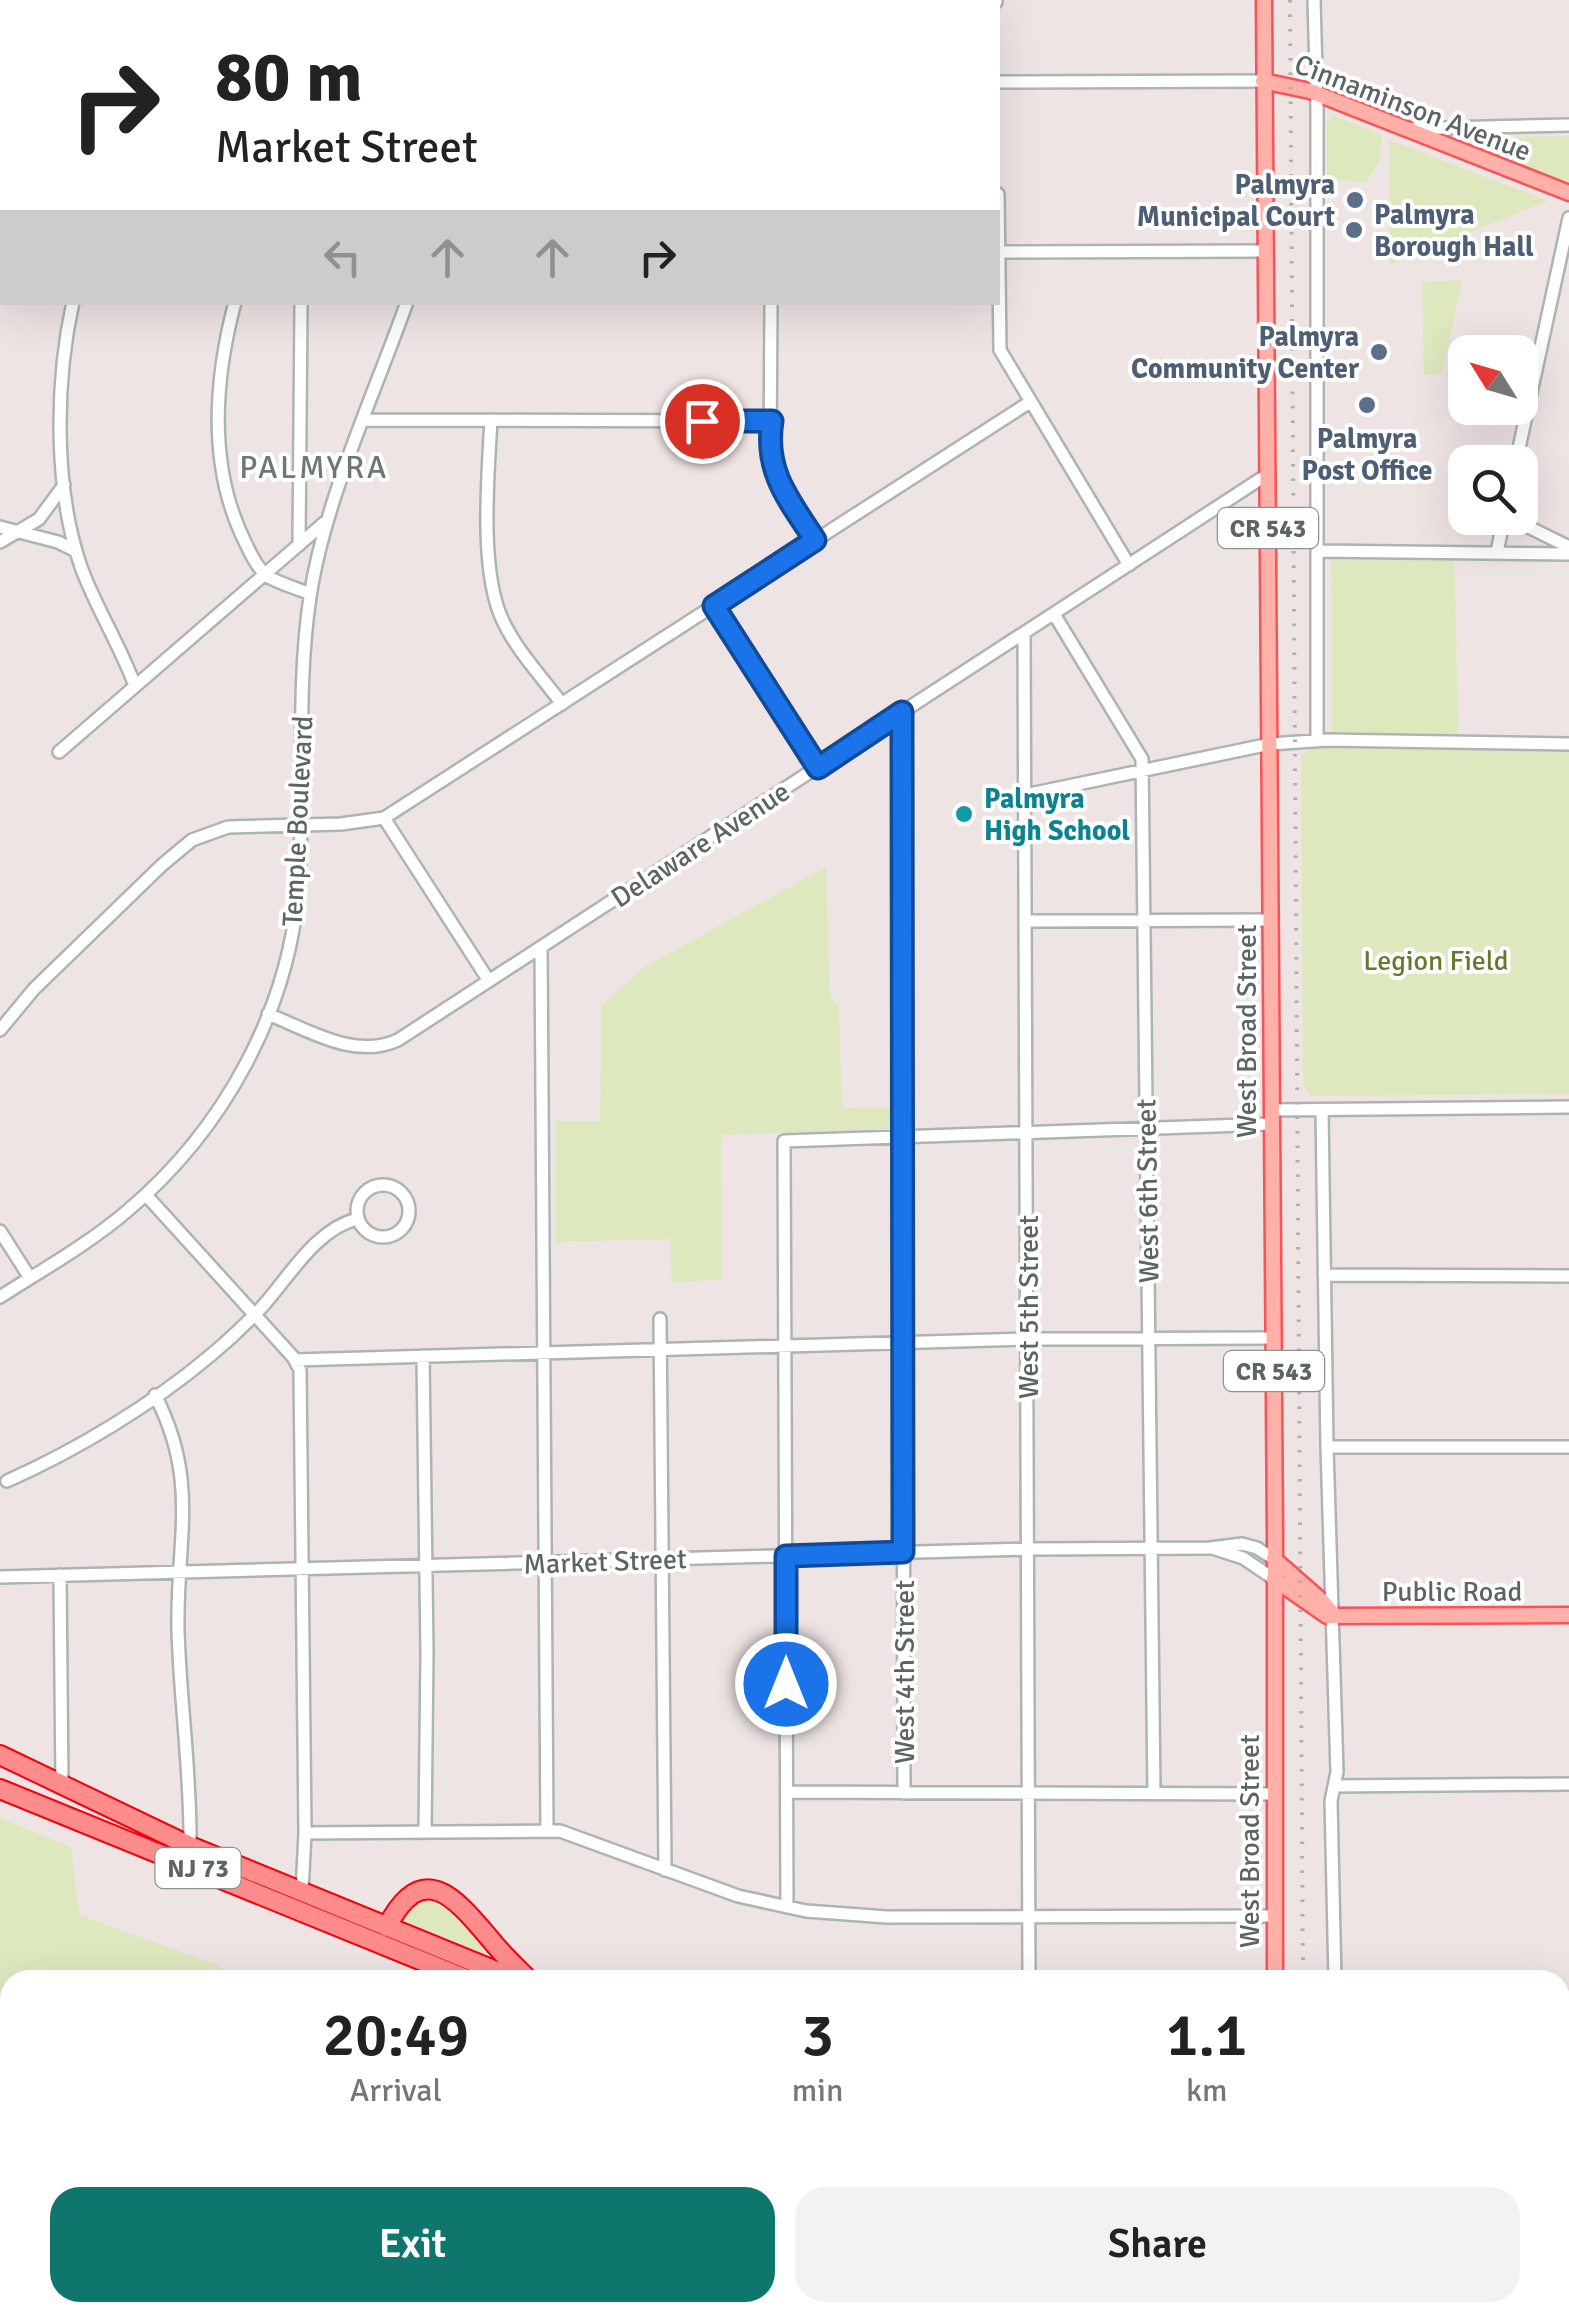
<!DOCTYPE html>
<style>
body{margin:0;font-family:Signika,sans-serif;background:#f2f2f2;color:#222;height:100vh;display:flex;flex-direction:column;font-size:38px;white-space:nowrap}
*{box-sizing:border-box;margin:0}
p{font-size:32px;color:#767676}
.icon{flex:none;width:55px;height:55px;fill:none;stroke:currentColor;stroke-width:2;stroke-linecap:round;stroke-linejoin:round}
.map{position:relative;flex:1;overflow:hidden}
.drawer{position:absolute;left:0px;top:1970px;width:1570px;height:352px;display:flex;flex-direction:column;background:#fff;border-radius:30px 30px 0 0;box-shadow:0 10px 40px #0002}
.drawer>*{flex:none}
.guide{position:absolute;left:0px;top:0px;width:1000px;height:305px;box-shadow:0 10px 40px #0002;background:#fff;color:#222;overflow:hidden}
.needle{width:65px;rotate:307deg}
.tools{position:absolute;left:1448px;top:335px;display:grid;gap:20px}
.tools a{display:grid;place-items:center;width:90px;height:90px;border-radius:20px;background:#fff;box-shadow:0 10px 40px #0002;font-size:50px}
.pin{position:absolute;display:grid;place-items:center;width:85px;height:85px;color:#fff;margin:-42px;border:5px solid #fff;border-radius:50%;box-shadow:0 2px 10px #0007}
.me{position:absolute;width:110px;margin:-55px;rotate:0deg;stroke-linejoin:round;filter:drop-shadow(0 0 8px #0008)}
.turn{display:flex;align-items:center;gap:35px;height:210px;padding:0 50px;font-size:45px}
.turn .icon{width:130px;height:130px;stroke-width:2.5}
.turn b{display:block;font-size:70px;line-height:85px}
.lanes{display:flex;align-items:center;height:95px;padding:0 50px;background:#0003;justify-content:center;gap:50px;direction:ltr}
.lanes .off{opacity:.35}
.eta{display:flex;justify-content:space-evenly;align-items:center;height:170px;text-align:center}
.eta b{font-size:60px;font-weight:600;line-height:70px}
.button{display:flex;gap:20px;margin-top:auto;padding:20px 50px}
.button a{flex:1;height:115px;border-radius:30px;background:#0f766e;color:#fff;font-size:40px;font-weight:600;line-height:115px;text-align:center}
.button a+a{background:#f2f2f2;color:#222}
.map>svg:first-child{display:block}
.green{fill:#dee8bf}
.water{fill:#a4ffe3}
.lines{fill:none;stroke-linecap:round;stroke-linejoin:round}
.minor-casing{stroke:#adb4b4;stroke-width:16}
.major-casing{stroke:#f85358;stroke-width:19}
.highway-casing{stroke:#f3000f;stroke-width:22}
.minor{stroke:#fff;stroke-width:11}
.major{stroke:#ffb0a9;stroke-width:14}
.highway{stroke:#ff8b8b;stroke-width:18}
.rail{stroke:#adafae;stroke-width:4;stroke-dasharray:2.5 12;stroke-linecap:butt}
.route-casing{stroke:#114b97;stroke-width:25}
.route{stroke:#1a73e8;stroke-width:18}
.service-dot{fill:#5c6f8a;stroke:#fff;stroke-width:4}
.culture-dot{fill:#0f9aa8;stroke:#fff;stroke-width:4}
.labels{text-anchor:middle;stroke-width:8;stroke-linejoin:round;paint-order:stroke}
.shield{fill:#fff;stroke:#8d9392;stroke-width:2.5}
.shield-label{font-size:25px;font-weight:bold;fill:#5c6563}
.street-label{font-size:28px;fill:#5c6563;stroke:#fff}
.service-label{font-size:28px;font-weight:bold;fill:#4e5e75;stroke:#fff;text-anchor:end}
.culture-label{font-size:28px;font-weight:bold;fill:#0d838f;stroke:#fff;text-anchor:start}
.park-label{font-size:28px;fill:#637a2d;stroke:#fff}
.quarter-label{font-size:32px;letter-spacing:2.5px;fill:#6d7775;stroke:#fff}
</style>
<div class="map">
<svg width="1569" height="2322" viewBox="0 0 1569 2322">
<rect width="100%" height="100%" fill="#efe4e4"/>
<path class="green" d="M 1332,115 L 1382,135 L 1379,162 L 1366,182 L 1327,180 L 1326,124 Z
M 1569,136 L 1569,184 L 1450,137 Z
M 1389,140 L 1548,201 L 1389,265 Z
M 1462,280 L 1442,374 L 1424,375 L 1422,282 Z
M 1454,557 L 1459,750 L 1569,752 L 1569,1094 L 1311,1096 L 1304,1085 L 1303,1069 L 1301,754 L 1332,736 L 1331,558 Z
M 826,867 L 830,997 L 839,1006 L 842,1108 L 892,1107 L 892,1129 L 721,1135 L 722,1279 L 672,1283 L 670,1239 L 556,1242 L 556,1121 L 600,1121 L 602,1006 L 641,969 Z
M 0,1818 L 71,1847 L 79,1915 L 218,1965 L 236,1980 L 10,1980 L 10,2090 L 0,2097 Z
M 435,1898 L 455,1907 L 491,1956 L 398,1920 L 413,1903 Z
M 1569,2149 L 1569,2280 L 1560,2281 L 1560,2165 Z
M 856,2313 L 1180,2312 L 1236,2319 L 1251,2312 L 1402,2312 L 1405,2317 L 1394,2322 L 848,2322 Z"/>
<path class="water" d="M 1569,2280 L 1569,2322 L 1402,2322 L 1428,2313 L 1560,2312 L 1560,2281 Z"/>
<g class="lines">
<g class="minor-casing">
<path id="minor" d="M 301,0 L 301,2
M 996,0 L 996,2
M 1314,0 L 1317,107 L 1317,741
M 517,2 L 518,0
M 770,2 L 770,0
M 0,74 L 2,75
M 998,82 L 1263,81
M 0,85 L 2,85
M 1406,129 L 1569,125
M 998,194 L 1000,350 L 1129,565
M 998,252 L 1264,251
M 73,302 C 55,383 54,489 81,567 C 96,608 120,645 135,686
M 235,302 C 214,381 208,469 246,544 C 251,555 258,569 267,576 C 280,584 297,588 310,594
M 771,302 L 770,454 L 780,486 L 815,540
M 364,420 L 772,421
M 491,420 C 488,475 479,572 503,621 C 517,651 542,677 562,704
M 1516,462 L 1569,218
M 1510,518 L 1569,547
M 0,527 L 58,542 L 76,551
M 0,542 L 39,519 L 64,485
M 299,545 L 301,302
M 1317,551 L 1569,554
M 1497,552 L 1504,518
M 714,605 L 817,767
M 1054,614 L 1142,759 L 1154,1793
M 1024,633 L 1029,1980
M 902,712 L 904,1793
M 59,752 L 324,523
M 1025,795 L 1270,744 L 1327,740 L 1569,744
M 384,818 L 489,981
M 1026,921 L 1270,920
M 541,947 L 547,1831
M 268,1014 C 308,1030 355,1060 398,1040 L 1268,474
M 0,1030 L 34,989 L 162,865 L 192,840 L 228,827 L 341,824 L 384,818 L 1030,402
M 1272,1110 L 1569,1107
M 1322,1110 L 1327,1447 L 1337,1772 L 1331,1801 L 1335,1980
M357 1211a26 26 0 1 1 52 0a26 26 0 1 1-52 0Z
M 146,1195 L 293,1357 L 300,1370 L 305,1833 L 302,1892
M 0,1231 L 30,1278
M 1324,1275 L 1569,1276
M 0,1297 C 42,1270 87,1245 126,1212 C 224,1130 292,1007 299,878 C 305,785 296,690 310,597 C 324,502 374,395 407,302
M 660,1319 L 665,1870
M 423,1356 L 427,1653 L 425,1831
M 295,1360 L 1029,1339 L 1274,1338
M 155,1395 C 200,1482 176,1540 178,1630 C 180,1702 191,1773 190,1846
M 1327,1447 L 1569,1447
M 7,1481 C 77,1450 153,1404 211,1355 C 229,1340 246,1324 262,1307 C 289,1277 316,1229 357,1219
M 1215,1549 L 1243,1558 L 1274,1579
M 60,1575 L 62,1785
M 0,1577 L 1030,1549 L 1210,1548 L 1242,1544 L 1257,1548 L 1274,1559
M 1334,1786 L 1569,1784
M 787,1792 L 1274,1794
M 305,1833 L 560,1831 L 738,1896 L 806,1911 L 887,1917 L 1274,1916
M 787,1907 L 784,1141 L 1272,1124"/>
</g>
<g class="major-casing">
<path id="major" d="M 1264,0 L 1275,1537 L 1275,1980
M 1263,81 L 1310,91 L 1569,193
M 1274,1559 L 1322,1601 L 1335,1616
M 1274,1579 L 1327,1616 L 1569,1615"/>
</g>
<g class="highway-casing">
<path id="highway" d="M 0,1755 L 190,1846 L 518,1980
M 0,1789 L 469,1980
M 387,1927 C 423,1856 457,1900 491,1940 C 502,1954 516,1967 529,1980
M 1560,2064 L 1569,2063
M 1560,2079 L 1569,2078
M 1560,2093 L 1569,2094"/>
</g>
<use href="#minor" class="minor"/>
<use href="#major" class="major"/>
<use href="#highway" class="highway"/>
<path class="rail" d="M 1290,0 L 1303,1980
M 1312,2312 L 1312,2322"/>
</g>
<g class="lines">
<g class="route-casing">
<path id="route" d="M 702,421 L 772,421 C 764,471 789,500 815,540 L 714,606 L 818,768 L 902,712 L 903,1552 L 786,1556 L 786,1684"/>
</g>
<use href="#route" class="route"/>
</g>
<g class="service-dot">
<circle cx="1355" cy="200" r="10"/>
<circle cx="1354" cy="230" r="10"/>
<circle cx="1379" cy="352" r="10"/>
<circle cx="1367" cy="405" r="10"/>
</g>
<circle class="culture-dot" cx="964" cy="814" r="10"/>
<g class="labels">
<g class="shield">
<rect x="1218" y="508" width="100" height="40" rx="8"/>
<rect x="1224" y="1351" width="100" height="40" rx="8"/>
<rect x="155.5" y="1848" width="85" height="40" rx="8"/>
</g>
<g class="shield-label">
<text x="1268" y="537">CR 543</text>
<text x="1274" y="1380">CR 543</text>
<text x="198" y="1877">NJ 73</text>
</g>
<g class="street-label">
<text transform="translate(1413 107) rotate(21)" y="10">Cinnaminson Avenue</text>
<text transform="translate(297 821) rotate(-87)" y="10">Temple Boulevard</text>
<text transform="translate(700 844) rotate(-33)" y="10">Delaware Avenue</text>
<text transform="translate(1246 1031) rotate(-90)" y="10">West Broad Street</text>
<text transform="translate(1147 1191) rotate(-91)" y="10">West 6th Street</text>
<text transform="translate(1028 1307) rotate(-90)" y="10">West 5th Street</text>
<text transform="translate(605 1561) rotate(-2)" y="10">Market Street</text>
<text x="1452" y="1601">Public Road</text>
<text transform="translate(904 1672) rotate(-90)" y="10">West 4th Street</text>
<text transform="translate(1249 1841) rotate(-90)" y="10">West Broad Street</text>
</g>
<g class="service-label">
<text x="1335" y="194">Palmyra<tspan x="1335" dy="32">Municipal Court</tspan></text>
<text x="1374" y="224" text-anchor="start">Palmyra<tspan x="1374" dy="32">Borough Hall</tspan></text>
<text x="1359" y="346">Palmyra<tspan x="1359" dy="32">Community Center</tspan></text>
<text x="1367" y="448" text-anchor="middle">Palmyra<tspan x="1367" dy="32">Post Office</tspan></text>
</g>
<g class="culture-label">
<text x="984" y="808">Palmyra<tspan x="984" dy="32">High School</tspan></text>
</g>
<g class="park-label">
<text x="1436" y="970">Legion Field</text>
</g>
<g class="quarter-label">
<text x="314" y="478">PALMYRA</text>
</g>
</g>
</svg>
<div class="tools">
<a><svg class="needle" viewBox="-14 -14 28 28"><path d="M0-13l5 13h-10z" fill="#e53935"/><path d="M0 13l5-13h-10z" fill="#767676"/></svg></a>
<a><svg class="icon" aria-label="search" viewBox="0 0 24 24"><circle cx="10" cy="10" r="6"/><path d="M15 15l6 6"/></svg></a>
</div>
<div class="pin" style="left:702px;top:421px;background:#d93025"><svg class="icon" aria-label="arrive" viewBox="0 0 24 24"><path d="M6 21V4h12l-3 4 3 4H6"/></svg></div>
<svg class="me" style="left:786px;top:1684px" viewBox="-20 -20 40 40"><circle r="17" fill="#1a73e8" stroke="#fff" stroke-width="3"/><path d="M0-11L8 9 0 5-8 9z" fill="#fff"/></svg>
<div class="guide">
<div class="turn"><svg class="icon" aria-label="right" viewBox="0 0 24 24"><path d="M7 20v-9h11M14 6l5 5-5 5"/></svg><div><b>80 m</b>Market Street</div></div>
<div class="lanes"><svg class="icon off" aria-label="left" viewBox="0 0 24 24"><path d="M17 20v-9H6M10 6l-5 5 5 5"/></svg><svg class="icon off" aria-label="ahead" viewBox="0 0 24 24"><path d="M12 20V5M6 11l6-6 6 6"/></svg><svg class="icon off" aria-label="ahead" viewBox="0 0 24 24"><path d="M12 20V5M6 11l6-6 6 6"/></svg><svg class="icon" aria-label="right" viewBox="0 0 24 24"><path d="M7 20v-9h11M14 6l5 5-5 5"/></svg></div>
</div>
<section class="drawer">
<div class="eta">
<div><b>20:49</b><p>Arrival</p></div>
<div><b>3</b><p>min</p></div>
<div><b>1.1</b><p>km</p></div>
</div>
<div class="button"><a>Exit</a><a>Share</a></div>
</section>
</div>
